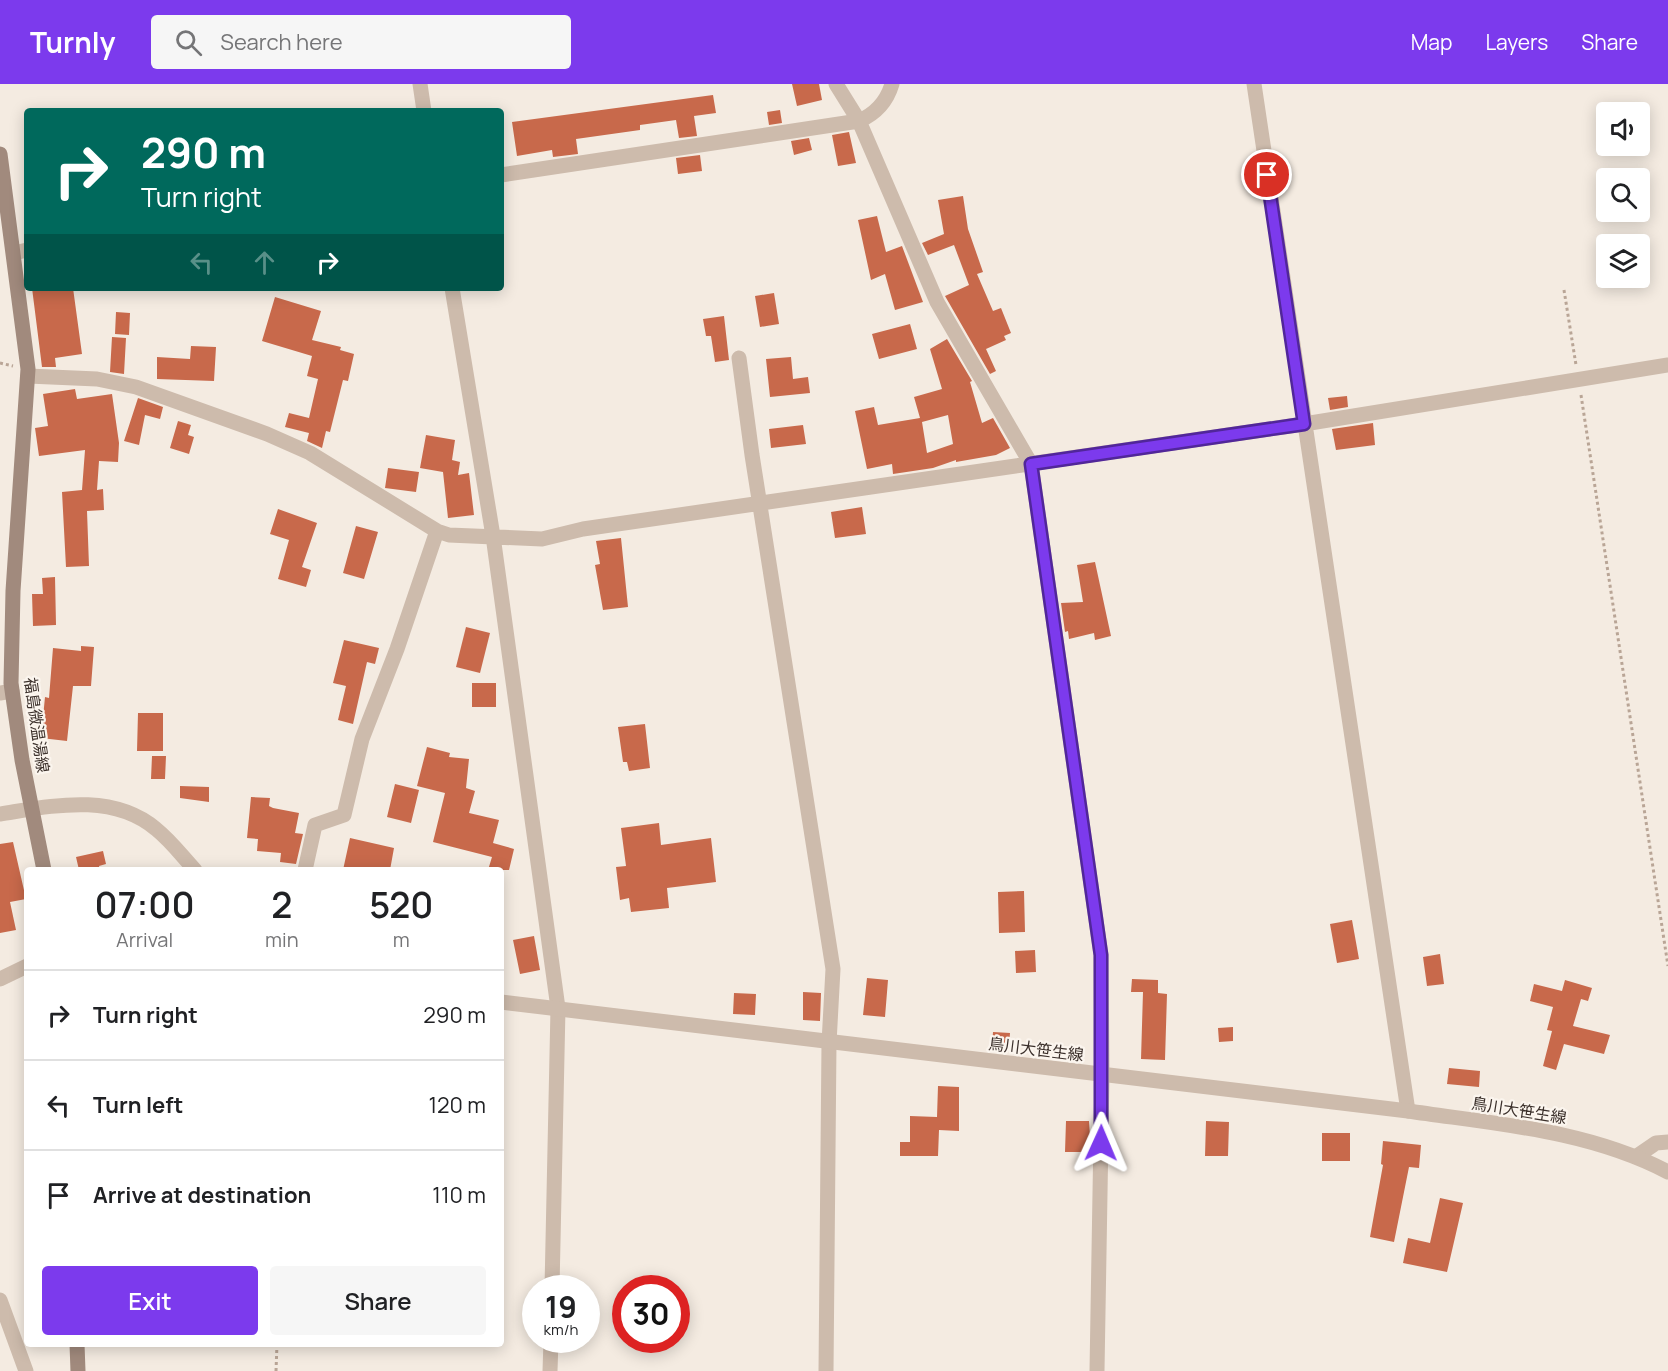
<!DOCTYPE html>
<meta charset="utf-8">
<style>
body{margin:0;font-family:Manrope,"Noto Sans JP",sans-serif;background:#f6f6f6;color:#202124;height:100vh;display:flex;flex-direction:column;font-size:22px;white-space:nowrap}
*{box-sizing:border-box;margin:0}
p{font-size:20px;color:#757577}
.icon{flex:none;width:33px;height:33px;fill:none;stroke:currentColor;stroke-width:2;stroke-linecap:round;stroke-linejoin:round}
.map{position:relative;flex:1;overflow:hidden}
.panel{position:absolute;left:24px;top:783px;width:480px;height:480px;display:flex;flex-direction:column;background:#fff;border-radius:6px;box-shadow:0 3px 15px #0003}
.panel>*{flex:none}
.banner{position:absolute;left:24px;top:24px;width:480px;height:183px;border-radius:6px;box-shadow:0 3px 15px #0003;background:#00695c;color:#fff;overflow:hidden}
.controls{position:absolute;left:1596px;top:18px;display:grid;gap:12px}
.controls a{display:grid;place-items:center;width:54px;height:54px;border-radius:6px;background:#fff;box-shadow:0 3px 15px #0003;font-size:30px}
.speed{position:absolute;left:522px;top:1191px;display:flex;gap:12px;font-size:30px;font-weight:700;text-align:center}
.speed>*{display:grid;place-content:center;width:78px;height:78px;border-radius:50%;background:#fff;box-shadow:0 3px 15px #0003;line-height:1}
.speed small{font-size:15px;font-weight:400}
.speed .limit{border:9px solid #d22;background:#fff;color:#111}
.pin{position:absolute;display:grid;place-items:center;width:51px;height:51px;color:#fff;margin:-26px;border:3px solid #fff;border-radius:50%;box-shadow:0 2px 6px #0007}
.me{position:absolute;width:66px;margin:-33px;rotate:1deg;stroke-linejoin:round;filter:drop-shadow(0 0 4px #0008)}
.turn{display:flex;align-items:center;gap:21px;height:126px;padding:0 18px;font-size:27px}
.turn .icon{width:78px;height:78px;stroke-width:2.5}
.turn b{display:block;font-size:42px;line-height:51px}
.lanes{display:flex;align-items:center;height:57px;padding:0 18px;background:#0003;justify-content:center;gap:30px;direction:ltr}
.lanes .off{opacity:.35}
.eta{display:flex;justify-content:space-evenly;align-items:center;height:102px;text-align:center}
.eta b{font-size:36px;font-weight:600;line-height:42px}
.cta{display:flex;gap:12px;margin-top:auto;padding:12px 18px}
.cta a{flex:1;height:69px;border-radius:6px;background:#7c3aed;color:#fff;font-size:24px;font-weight:600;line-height:69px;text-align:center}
.cta a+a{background:#f6f6f6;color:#202124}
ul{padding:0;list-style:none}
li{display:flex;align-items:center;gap:18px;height:90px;padding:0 18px;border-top:2px solid #e0e0e0}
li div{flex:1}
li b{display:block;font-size:22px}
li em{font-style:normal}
header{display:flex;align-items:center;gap:36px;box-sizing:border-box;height:84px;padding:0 30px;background:#7c3aed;color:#fff}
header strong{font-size:28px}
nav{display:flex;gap:33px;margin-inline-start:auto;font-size:21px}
.search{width:420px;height:54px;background:#f6f6f6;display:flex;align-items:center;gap:15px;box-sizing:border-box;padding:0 21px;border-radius:6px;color:#757577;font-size:22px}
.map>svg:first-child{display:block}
.building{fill:#c8694b;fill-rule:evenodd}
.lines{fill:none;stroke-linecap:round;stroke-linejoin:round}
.path{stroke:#b9a596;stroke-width:3;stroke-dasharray:3 3;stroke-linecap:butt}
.minor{stroke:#cdbbac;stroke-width:15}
.tertiary{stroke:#cdbbac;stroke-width:15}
.secondary{stroke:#a18a7d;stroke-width:15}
.route-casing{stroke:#51269a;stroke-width:15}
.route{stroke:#7c3aed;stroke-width:10}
.labels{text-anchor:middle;stroke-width:4.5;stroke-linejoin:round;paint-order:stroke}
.street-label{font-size:16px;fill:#3b302b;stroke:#fbf5ee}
</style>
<header>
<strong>Turnly</strong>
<div class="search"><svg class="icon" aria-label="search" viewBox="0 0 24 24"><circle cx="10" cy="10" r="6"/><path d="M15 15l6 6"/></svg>Search here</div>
<nav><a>Map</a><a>Layers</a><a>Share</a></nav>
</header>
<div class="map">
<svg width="1668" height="1287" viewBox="0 0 1668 1287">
<rect width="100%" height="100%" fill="#f4ebe1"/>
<path class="building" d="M 792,0 L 819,0 L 822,16 L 797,22 Z
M 713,11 L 716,29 L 694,32 L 697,52 L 679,54 L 676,36 L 640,41 L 640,46 L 576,55 L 578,70 L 553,73 L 552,66 L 517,72 L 512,38 Z
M 780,26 L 782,39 L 769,41 L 767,28 Z
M 849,48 L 856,79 L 838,82 L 832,51 Z
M 809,54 L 812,66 L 794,71 L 791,57 Z
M 700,71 L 702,87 L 678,90 L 676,74 Z
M 963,112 L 968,145 L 983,188 L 977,190 L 993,227 L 1001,224 L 1011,249 L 1004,252 L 1006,256 L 986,265 L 996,287 L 990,290 L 945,212 L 969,201 L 954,161 L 928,171 L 922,159 L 944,150 L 938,116 Z
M 877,132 L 886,168 L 902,162 L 923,218 L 895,226 L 885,190 L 871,196 L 858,136 Z
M 32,204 L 73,204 L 82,270 L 55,274 L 56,283 L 42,283 Z
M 774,209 L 779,240 L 760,243 L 755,212 Z
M 275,213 L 321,227 L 312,256 L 341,263 L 340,266 L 354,270 L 348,297 L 343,296 L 330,348 L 326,347 L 322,364 L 307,357 L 309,349 L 285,343 L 289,329 L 309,334 L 318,295 L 307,292 L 312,272 L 262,257 Z
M 116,228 L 130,229 L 129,251 L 115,250 Z
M 724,232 L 729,276 L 715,278 L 711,252 L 706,252 L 703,235 Z
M 910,240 L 917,265 L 879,275 L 872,250 Z
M 112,253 L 126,254 L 124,290 L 110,288 Z
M 947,255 L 972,297 L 970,298 L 982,339 L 993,334 L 1010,364 L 996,371 L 956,378 L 956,376 L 933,384 L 893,390 L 892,380 L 867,385 L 855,327 L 874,323 L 878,341 L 920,334 L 914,313 L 942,305 L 930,265 ZM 948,331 L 953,360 L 927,369 L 922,338 Z
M 191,262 L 216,263 L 214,297 L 157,295 L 157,273 L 190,275 Z
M 791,273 L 793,295 L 808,293 L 810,309 L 770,313 L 766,275 Z
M 75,305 L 77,315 L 112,310 L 119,359 L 118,378 L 99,377 L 97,406 L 103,405 L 104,426 L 87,427 L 89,482 L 66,483 L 62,408 L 82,406 L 85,366 L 39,372 L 35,344 L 48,342 L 43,310 Z
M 1347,312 L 1348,323 L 1330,326 L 1328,314 Z
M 138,314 L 163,323 L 160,335 L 145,331 L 139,361 L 124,357 Z
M 178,337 L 191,341 L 188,351 L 194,353 L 189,370 L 170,364 Z
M 1373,339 L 1375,361 L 1336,366 L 1332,345 Z
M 803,341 L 806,360 L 771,364 L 769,345 Z
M 426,351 L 455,356 L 452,376 L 460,378 L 458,391 L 469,389 L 474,431 L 448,434 L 443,388 L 420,384 Z
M 388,384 L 419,388 L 416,408 L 385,404 Z
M 862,423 L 866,450 L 835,454 L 831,428 Z
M 278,425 L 317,439 L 302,483 L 311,486 L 306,503 L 278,495 L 289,456 L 270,450 Z
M 356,442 L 378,448 L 364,495 L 343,489 Z
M 621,454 L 628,523 L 603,526 L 595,481 L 600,480 L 596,457 Z
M 1095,478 L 1111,552 L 1095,556 L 1094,549 L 1069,555 L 1068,547 L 1065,548 L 1061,519 L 1083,518 L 1077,481 Z
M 55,493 L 56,541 L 33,542 L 32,510 L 43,510 L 42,494 Z
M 466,543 L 490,549 L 480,589 L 456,583 Z
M 344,556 L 379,564 L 375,580 L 367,578 L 353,640 L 338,636 L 346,602 L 333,599 Z
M 81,562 L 94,563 L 91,602 L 73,602 L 67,657 L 41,654 L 45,613 L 49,614 L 53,564 L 81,567 Z
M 472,599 L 496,599 L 496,623 L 472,623 Z
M 138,629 L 163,629 L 163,667 L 137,667 Z
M 645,640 L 650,684 L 629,687 L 627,678 L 623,678 L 618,643 Z
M 427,663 L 450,669 L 449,673 L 469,675 L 466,704 L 475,707 L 469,729 L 499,736 L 493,759 L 514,765 L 509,786 L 488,786 L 492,773 L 433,758 L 445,709 L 417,702 Z
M 152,672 L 166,672 L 165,695 L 151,695 Z
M 395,700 L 419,706 L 411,739 L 387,733 Z
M 180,702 L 209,703 L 209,718 L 180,714 Z
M 251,713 L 270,714 L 269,722 L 273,724 L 299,729 L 295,749 L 303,750 L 296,780 L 280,778 L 281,769 L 257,767 L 258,755 L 247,754 Z
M 659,739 L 661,761 L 711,754 L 716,798 L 667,804 L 669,824 L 631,828 L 629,814 L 620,816 L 616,783 L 626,782 L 621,744 Z
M 350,754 L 394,764 L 390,786 L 343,786 Z
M 13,758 L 26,815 L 10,818 L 16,846 L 0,849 L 0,760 Z
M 103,767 L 106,780 L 99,782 L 100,786 L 79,786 L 76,773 Z
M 1024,807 L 1025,848 L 999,849 L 998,808 Z
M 1352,836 L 1359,875 L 1337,879 L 1330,840 Z
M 534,852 L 540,886 L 520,890 L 513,856 Z
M 1035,866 L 1036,888 L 1016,889 L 1015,867 Z
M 1440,870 L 1444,900 L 1427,902 L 1423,873 Z
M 867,894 L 888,896 L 885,933 L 863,931 Z
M 1132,895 L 1158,896 L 1158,909 L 1167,910 L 1165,976 L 1141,975 L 1143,908 L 1131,908 Z
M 1565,896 L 1592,904 L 1588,917 L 1581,915 L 1573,942 L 1610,951 L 1604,970 L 1564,960 L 1556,986 L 1543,982 L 1552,947 L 1547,946 L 1553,923 L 1530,917 L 1534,900 L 1562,907 Z
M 803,908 L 821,909 L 820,937 L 803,936 Z
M 734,909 L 756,910 L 755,931 L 733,930 Z
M 1233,943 L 1233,957 L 1219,958 L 1218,944 Z
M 993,948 L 1010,949 L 1009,962 L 992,961 Z
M 1449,984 L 1480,987 L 1479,1003 L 1447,1000 Z
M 938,1002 L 959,1003 L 959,1047 L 939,1046 L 938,1072 L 900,1072 L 900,1058 L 910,1058 L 910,1032 L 937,1033 Z
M 1066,1037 L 1089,1037 L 1091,1068 L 1065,1068 Z
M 1206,1037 L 1229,1038 L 1228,1072 L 1205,1072 Z
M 1322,1049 L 1350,1049 L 1350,1077 L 1322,1077 Z
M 1383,1057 L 1421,1061 L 1419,1084 L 1409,1083 L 1394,1158 L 1370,1153 L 1383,1081 L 1381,1080 Z
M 1440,1114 L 1463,1119 L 1447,1188 L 1403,1179 L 1408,1154 L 1430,1159 Z"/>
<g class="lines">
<path class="path" d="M 1564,206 L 1576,281
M 0,279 L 13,282
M 1581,311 L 1668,882
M 276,1287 L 277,1260"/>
<path class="minor" d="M 420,0 L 424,27
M 836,0 L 859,37 L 937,218 L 1031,380 L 1101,871 L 1102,991 L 1097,1287
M 1254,0 L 1408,1027
M 501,91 L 859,37 C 875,30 887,17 892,0
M 14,169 L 27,166
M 452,204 L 493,452 L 558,924 L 552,1204
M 739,274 L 752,371 L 833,885 L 829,959 L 826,1287
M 28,292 L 97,295 L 136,303 L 267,350 L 310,369 L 437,447 L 449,451 L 542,455 L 583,445 L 1304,340 L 1668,281
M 0,609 L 12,607
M 305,786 L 315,741 L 344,731 L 362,655 L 397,565 L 437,447
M 0,895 L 27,882
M 1637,1072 L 1656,1059 L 1668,1058
M 0,1216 L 26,1287
M 550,1287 L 551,1256"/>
<path class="tertiary" d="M 0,730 C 52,722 112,708 156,745 C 171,757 182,772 195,786
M 501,918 L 1408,1027 C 1496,1040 1588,1046 1668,1088"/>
<path class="secondary" d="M 0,70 L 28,285 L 13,507 L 11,599 L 22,676 L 44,786
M 77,1260 L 78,1287"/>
</g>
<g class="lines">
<g class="route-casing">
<path id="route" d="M 1101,1059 L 1101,871 L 1031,380 L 1304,340 L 1267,91"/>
</g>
<use href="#route" class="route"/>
</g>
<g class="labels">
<g class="street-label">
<text transform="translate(37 641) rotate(82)" y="6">福島微温湯線</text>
<text transform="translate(1036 965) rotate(7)" y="6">鳥川大笹生線</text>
<text transform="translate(1519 1026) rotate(9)" y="6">鳥川大笹生線</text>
</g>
</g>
</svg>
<div class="controls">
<a><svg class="icon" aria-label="sound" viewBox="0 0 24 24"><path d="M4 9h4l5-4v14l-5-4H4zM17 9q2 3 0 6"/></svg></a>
<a><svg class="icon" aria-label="search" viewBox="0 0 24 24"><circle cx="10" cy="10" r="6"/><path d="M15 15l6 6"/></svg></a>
<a><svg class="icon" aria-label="layers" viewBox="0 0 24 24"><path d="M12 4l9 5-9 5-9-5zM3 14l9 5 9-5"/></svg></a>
</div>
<div class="speed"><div>19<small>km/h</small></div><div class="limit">30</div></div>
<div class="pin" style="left:1267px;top:91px;background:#d93025"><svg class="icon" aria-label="arrive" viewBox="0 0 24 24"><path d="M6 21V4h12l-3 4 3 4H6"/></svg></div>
<svg class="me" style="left:1101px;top:1059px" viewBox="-20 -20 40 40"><path d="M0-17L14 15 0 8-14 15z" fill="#7c3aed" stroke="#fff" stroke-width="4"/></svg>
<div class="banner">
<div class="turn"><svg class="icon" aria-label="right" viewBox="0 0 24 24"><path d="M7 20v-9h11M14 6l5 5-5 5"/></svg><div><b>290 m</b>Turn right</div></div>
<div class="lanes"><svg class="icon off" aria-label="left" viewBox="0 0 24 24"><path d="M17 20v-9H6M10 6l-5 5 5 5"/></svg><svg class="icon off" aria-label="ahead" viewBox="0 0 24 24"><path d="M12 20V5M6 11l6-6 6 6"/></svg><svg class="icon" aria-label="right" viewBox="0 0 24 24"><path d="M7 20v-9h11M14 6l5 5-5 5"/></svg></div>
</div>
<section class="panel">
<div class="eta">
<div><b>07:00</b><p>Arrival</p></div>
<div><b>2</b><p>min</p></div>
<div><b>520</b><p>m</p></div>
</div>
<ul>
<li><svg class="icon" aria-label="right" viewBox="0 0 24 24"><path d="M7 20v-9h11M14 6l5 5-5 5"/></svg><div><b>Turn right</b></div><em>290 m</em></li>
<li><svg class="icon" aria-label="left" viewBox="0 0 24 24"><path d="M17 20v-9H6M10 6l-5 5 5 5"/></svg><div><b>Turn left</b></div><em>120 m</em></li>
<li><svg class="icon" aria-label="arrive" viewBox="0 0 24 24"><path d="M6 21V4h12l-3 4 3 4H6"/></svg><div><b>Arrive at destination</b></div><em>110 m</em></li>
</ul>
<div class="cta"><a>Exit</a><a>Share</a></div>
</section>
</div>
